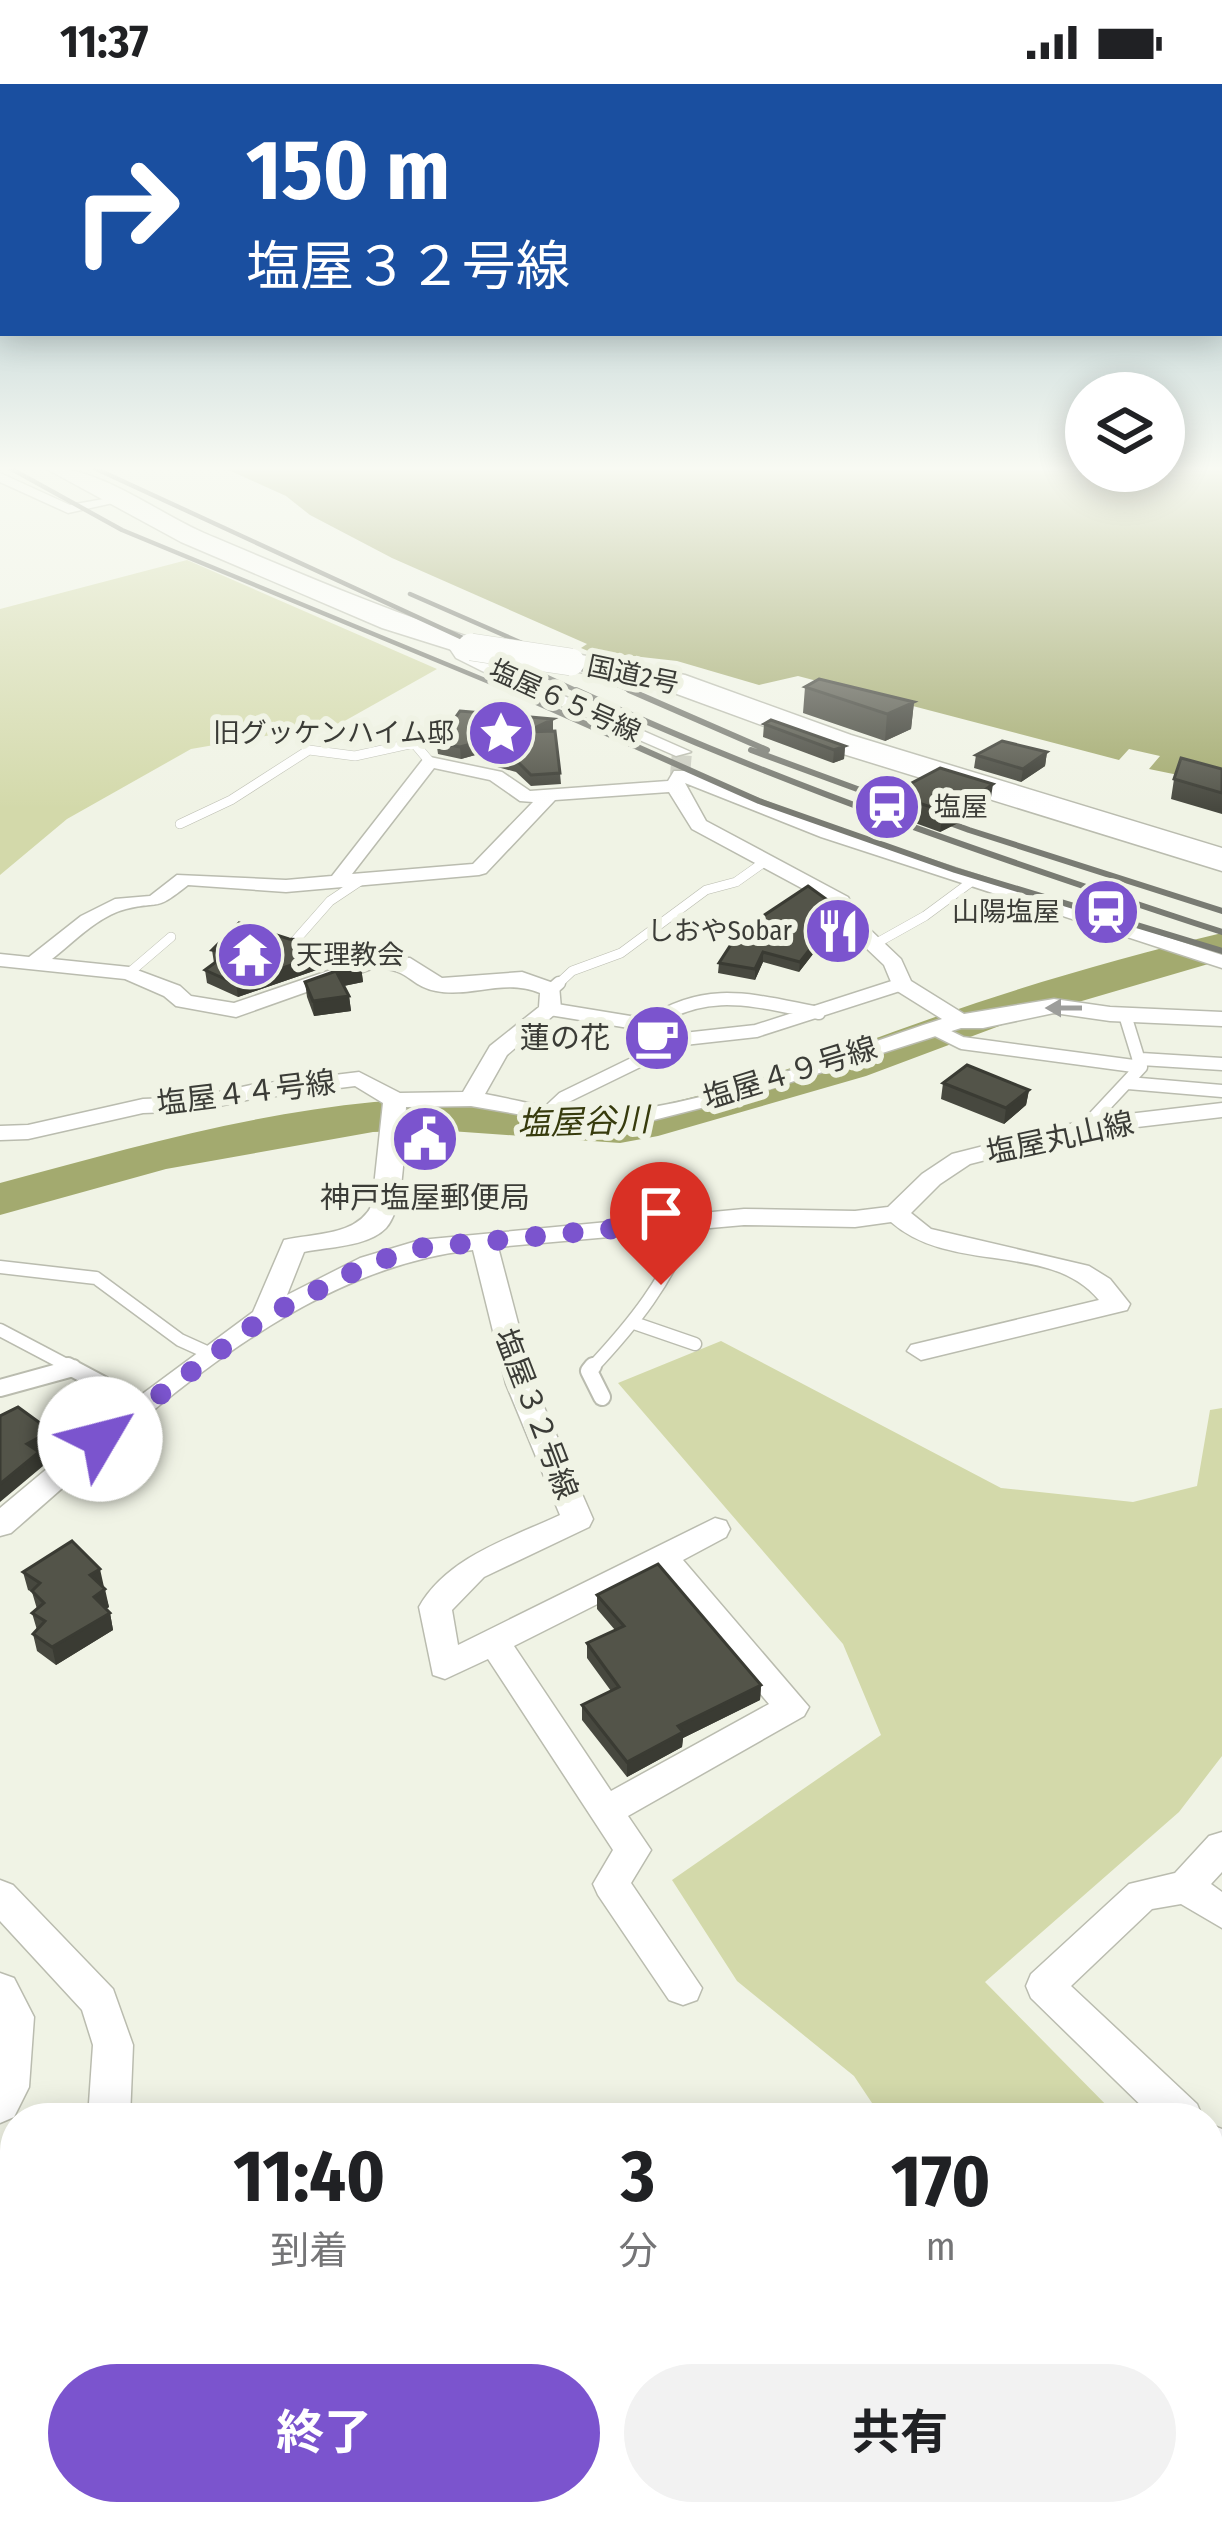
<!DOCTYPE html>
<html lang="ja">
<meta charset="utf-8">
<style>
body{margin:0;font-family:"Fira Sans Condensed","Noto Sans JP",sans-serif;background:#f2f2f2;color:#202124;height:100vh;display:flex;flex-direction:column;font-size:45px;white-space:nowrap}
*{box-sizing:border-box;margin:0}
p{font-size:39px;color:#757577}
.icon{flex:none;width:66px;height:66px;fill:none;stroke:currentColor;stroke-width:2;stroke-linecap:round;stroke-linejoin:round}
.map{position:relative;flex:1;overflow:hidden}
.side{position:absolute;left:0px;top:2019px;width:1224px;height:423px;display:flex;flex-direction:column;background:#fff;border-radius:48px 48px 0 0;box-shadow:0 6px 30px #0003}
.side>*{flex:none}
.guide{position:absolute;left:0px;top:0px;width:1224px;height:252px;box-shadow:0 6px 30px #0003;background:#1a4fa0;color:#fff;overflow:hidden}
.tools{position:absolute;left:1065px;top:288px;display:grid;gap:24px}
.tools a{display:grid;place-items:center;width:120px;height:120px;border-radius:50%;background:#fff;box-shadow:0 6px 30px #0003;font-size:60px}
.pin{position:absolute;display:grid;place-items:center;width:102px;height:102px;color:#fff;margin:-123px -51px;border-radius:50% 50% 50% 0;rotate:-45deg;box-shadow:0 0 12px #0007}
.pin .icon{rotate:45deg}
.me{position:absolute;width:132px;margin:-66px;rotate:53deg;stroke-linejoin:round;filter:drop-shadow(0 0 9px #0008)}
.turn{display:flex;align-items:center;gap:42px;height:252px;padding:0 48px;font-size:54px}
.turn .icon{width:156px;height:156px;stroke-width:2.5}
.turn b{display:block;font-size:84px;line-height:102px}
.eta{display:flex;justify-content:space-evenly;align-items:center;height:204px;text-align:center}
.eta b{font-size:72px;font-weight:700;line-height:84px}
.primary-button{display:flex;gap:24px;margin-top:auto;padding:24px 48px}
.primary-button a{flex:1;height:138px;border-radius:72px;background:#7b54ce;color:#fff;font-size:48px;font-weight:700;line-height:138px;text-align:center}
.primary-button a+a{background:#f2f2f2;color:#202124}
.status{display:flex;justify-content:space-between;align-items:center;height:84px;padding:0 60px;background:#fff;direction:ltr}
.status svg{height:33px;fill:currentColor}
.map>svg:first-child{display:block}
.green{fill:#d3d9aa}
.water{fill:#a3aa6f}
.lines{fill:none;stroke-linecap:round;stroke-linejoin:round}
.river{fill:#a3aa6f;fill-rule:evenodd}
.street-tunnel{stroke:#cccec2;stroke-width:20;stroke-dasharray:20 9;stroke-linecap:butt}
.lane-far2-casing{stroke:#babcaf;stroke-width:10}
.lane-far1-casing{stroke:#babcaf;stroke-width:15}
.lane-casing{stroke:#babcaf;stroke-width:20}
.street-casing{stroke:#babcaf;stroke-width:3}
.highway-casing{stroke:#babcaf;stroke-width:3}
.lane-far2{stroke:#fff;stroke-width:9}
.lane-far1{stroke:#fff;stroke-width:12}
.lane{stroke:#fff;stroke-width:16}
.street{fill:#fff;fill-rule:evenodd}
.highway{fill:#fff;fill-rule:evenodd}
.rail-far1{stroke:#797b73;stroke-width:4.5}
.rail{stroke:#797b73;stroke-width:6}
.highway-bridge-casing{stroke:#babcaf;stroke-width:28;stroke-linecap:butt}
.highway-bridge{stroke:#fff;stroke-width:27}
.wall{fill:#47483f}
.shaded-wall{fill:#3a3b33}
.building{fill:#535449;stroke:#3a3b33;stroke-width:3}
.oneway{fill:#9d9e9b}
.route{stroke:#7b54ce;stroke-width:21;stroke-dasharray:0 37.8}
.labels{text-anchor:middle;stroke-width:12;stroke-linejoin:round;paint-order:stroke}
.far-street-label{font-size:27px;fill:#3b3c37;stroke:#f0f3e5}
.far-poi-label{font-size:27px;fill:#3b3c37;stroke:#f0f3e5;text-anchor:end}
.poi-label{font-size:30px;fill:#3b3c37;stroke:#f0f3e5;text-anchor:end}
.street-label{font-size:30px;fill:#3b3c37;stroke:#f0f3e5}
.water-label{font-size:33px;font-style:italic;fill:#373b0d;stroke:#f0f3e5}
</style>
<div class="status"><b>11:37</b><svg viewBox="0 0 49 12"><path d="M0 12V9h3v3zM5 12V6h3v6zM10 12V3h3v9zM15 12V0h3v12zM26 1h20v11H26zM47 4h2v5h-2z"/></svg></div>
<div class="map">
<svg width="1222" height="2441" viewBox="0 0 1222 2441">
<rect width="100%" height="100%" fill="#f0f3e5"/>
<path class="green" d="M 187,476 L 437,585 L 341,639 L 191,665 L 67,735 L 0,791 L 0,525 Z
M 721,1257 L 1001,1404 L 1133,1418 L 1197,1402 L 1210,1326 L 1222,1324 L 1222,1672 L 1179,1728 L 985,1898 L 1119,2034 L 882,2034 L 854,1992 L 737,1897 L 672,1796 L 881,1651 L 843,1560 L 618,1299 Z
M 15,2104 L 15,2353 L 0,2421 L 0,2136 Z
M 1209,2125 L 1222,2138 L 1222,2421 L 1209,2401 Z"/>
<path class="water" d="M 222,383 L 1164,387 L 1164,383 L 1222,383 L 1222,700 L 1149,685 L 1160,672 L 1129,665 L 1119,676 L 798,592 L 759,601 L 677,577 L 588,567 L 581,564 L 587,560 L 392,474 L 310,431 L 286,412 Z"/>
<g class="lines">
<path class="river" d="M 1222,849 L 1222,876 L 1010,938 L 866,992 L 658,1052 L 620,1059 L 436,1046 L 373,1048 L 166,1085 L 0,1131 L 0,1099 C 122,1066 248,1030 374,1018 C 457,1010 548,1042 629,1027 C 749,1006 862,957 976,919 C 1057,892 1140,869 1222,849 Z"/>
<path class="street-tunnel" d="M 680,691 L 682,668"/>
<g class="lane-far2-casing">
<path id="lane-far2" d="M 180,740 L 231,716 L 309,666 L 355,672 L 414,659 L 430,678
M 293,859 L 330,817 L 360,797
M 875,860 L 925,832 L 971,798
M 129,889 L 171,853
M 556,902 L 572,887 L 621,869 L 706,806 L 736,798 L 767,776
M 896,902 L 902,900"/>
</g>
<g class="lane-far1-casing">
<path id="lane-far1" d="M 551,906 L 559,899
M 550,925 L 648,941 C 706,900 754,917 819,929
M 648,941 L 684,955 L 756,947 L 902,900
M 934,945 L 962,959 L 1141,983
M 1141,975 L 1222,980
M 1128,999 L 1222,1007
M 547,1029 L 563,1014 L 684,955
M 1084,1044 L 1141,983 L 1125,931
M 0,1183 L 96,1194 L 180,1256 L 211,1270
M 634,1239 L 695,1260
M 0,1246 L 74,1285
M 69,1285 L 73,1284
M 591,1285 C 634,1239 668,1197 690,1137"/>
</g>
<g class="lane-casing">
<path id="lane" d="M 68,1282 L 143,1322
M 593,1282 L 589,1287 L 602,1313
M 0,1304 L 73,1284"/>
</g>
<g class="street-casing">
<path id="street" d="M 0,389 L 70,421 L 115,413 L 122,417 L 68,429 L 0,398 Z
M 448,556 L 460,556 L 468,568 L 494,581 L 691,668 L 676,672 L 482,587 L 456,574 L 446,559 Z
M 430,673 L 502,688 L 530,707 L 668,697 L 674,687 L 686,687 L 835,745 L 1222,871 L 1222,884 L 821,753 L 685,699 L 706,737 L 848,813 L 861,837 L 901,875 L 911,897 L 964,930 L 1054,915 L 1110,923 L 1222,928 L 1222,942 L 1110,937 L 1054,929 L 983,944 L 961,944 L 744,1013 L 638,1040 L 585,1042 L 471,1022 L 406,1023 C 404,1053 406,1122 386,1144 C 368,1163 327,1163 304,1168 L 287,1211 L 360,1174 L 420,1156 L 744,1125 L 855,1127 L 888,1123 L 922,1090 L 952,1070 L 1094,1034 L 1222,1019 L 1222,1033 L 1095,1048 L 970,1080 L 940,1100 L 911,1129 L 931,1145 L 1089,1182 L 1110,1195 L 1130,1220 L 1127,1226 L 921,1276 L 907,1267 L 911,1261 L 1099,1216 C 1050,1157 951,1191 891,1138 L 855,1143 L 744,1141 L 498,1163 L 534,1300 L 593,1435 L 589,1443 L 484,1493 L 452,1526 L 458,1561 L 715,1434 L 726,1437 L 730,1445 L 726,1453 L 683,1476 L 809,1623 L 804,1632 L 628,1732 L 651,1766 L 631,1799 L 702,1904 L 697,1916 L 683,1921 L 669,1916 L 598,1811 L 593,1800 L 613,1766 L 488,1575 L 445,1595 L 433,1591 L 419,1523 C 447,1473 511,1454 560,1431 L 506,1300 L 473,1166 C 294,1185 142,1336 11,1449 L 0,1452 L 0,1424 L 91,1348 L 253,1228 L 284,1156 C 315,1149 357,1152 372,1121 L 383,1019 L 355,1002 L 251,1015 L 196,1027 L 143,1029 L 28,1055 L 0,1056 L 0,1042 L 28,1041 L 143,1015 L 196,1013 L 251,1001 L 359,988 L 400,1009 L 463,1008 L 490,962 L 539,923 L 540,909 C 504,894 471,914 436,907 C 409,902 410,884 374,884 L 236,933 L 176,922 L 164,912 L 125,895 L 0,882 L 0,870 L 29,873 L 81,832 L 115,815 L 150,812 L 177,791 L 286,796 L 332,792 L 424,674 ZM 434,684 L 490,696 L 520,717 L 533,718 L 473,780 L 352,790 ZM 669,708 L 692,745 L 833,821 L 845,844 L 884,881 L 894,905 L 942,935 C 847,965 681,1034 585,1028 C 552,1026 518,1016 485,1010 L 507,971 L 561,925 L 559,901 L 522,888 L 442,894 L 410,874 L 372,872 L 234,919 L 191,912 L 180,902 L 129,883 L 52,875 C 74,858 98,832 126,825 C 162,816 153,829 188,801 L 286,808 L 479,791 L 486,789 L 555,716 ZM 659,1489 L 769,1620 L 611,1707 L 514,1562 Z
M 1222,1748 L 1222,1788 L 1211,1800 L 1222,1808 L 1222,1844 L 1181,1820 L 1152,1825 L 1071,1902 L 1197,2020 L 1203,2034 L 1154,2034 L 1031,1914 L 1026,1902 L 1031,1890 L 1129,1800 L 1175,1789 L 1209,1752 Z
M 0,1796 L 13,1801 L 113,1905 L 133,1961 L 130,2034 L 88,2034 L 93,1961 L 82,1926 L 0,1837 Z
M 0,1889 L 14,1894 L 34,1933 L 29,2003 L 14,2033 L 0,2039 Z
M 1209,2040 L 1222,2045 L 1222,2092 L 1209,2087 Z
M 35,2427 L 92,2427 L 86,2441 L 29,2441 Z"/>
</g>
<g class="highway-casing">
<path id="highway" d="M 43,383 C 101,383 152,426 204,449 C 296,488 387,527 481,557 L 486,563 L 471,572 L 382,544 L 181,458 Z
M 571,569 L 685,591 L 851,651 L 1222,764 L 1222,787 L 827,665 L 666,606 L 560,584 L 556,578 L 560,572 Z"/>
</g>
<use href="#lane-far2" class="lane-far2"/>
<use href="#lane-far1" class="lane-far1"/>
<use href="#lane" class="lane"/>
<use href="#street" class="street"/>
<use href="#highway" class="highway"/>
<path class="rail-far1" d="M 8,383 L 122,446 L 516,609
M 92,383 L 582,609
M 410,510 L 636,609"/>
<path class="rail" d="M 509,606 L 759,717 L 955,786 L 1222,867
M 576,606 C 786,703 1002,776 1222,848
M 629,606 L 767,666
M 751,666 L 969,746 L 1222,827"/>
<g class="highway-bridge-casing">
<path id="highway-bridge" d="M 471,563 L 571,578"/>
</g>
<use href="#highway-bridge" class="highway-bridge"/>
</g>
<path class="wall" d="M 805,603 L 914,618 L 911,645 L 885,657 L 803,629 Z
M 433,635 L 553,635 L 553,647 L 551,648 L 560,689 L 561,700 L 531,702 L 516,688 L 490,681 L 489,667 L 461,675 L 438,670 Z
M 764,640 L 845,662 L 844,675 L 833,679 L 763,653 Z
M 1047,668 L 1045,682 L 1021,698 L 974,684 L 976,671 Z
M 1222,685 L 1222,730 L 1171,715 L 1174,695 Z
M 891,710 L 990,720 L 976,730 L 940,748 L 890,730 Z
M 850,844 L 849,854 L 813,870 L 799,888 L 763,878 L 755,896 L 718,889 L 719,879 Z
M 212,866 L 332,867 L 334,880 L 238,913 L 207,899 L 205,886 L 214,879 Z
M 361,883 L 363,898 L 344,902 L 349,912 L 351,927 L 314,932 L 307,913 L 305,898 Z
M 943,999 L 1029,1006 L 1026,1021 L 1004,1040 L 941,1015 Z
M 23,1488 L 104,1503 L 103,1503 L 109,1523 L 106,1525 L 110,1529 L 113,1546 L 56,1581 L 37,1567 L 33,1550 L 37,1546 L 32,1529 L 37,1525 L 32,1508 L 28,1506 Z
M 597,1511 L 761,1601 L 760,1616 L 683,1654 L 682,1663 L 627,1693 L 582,1636 L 582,1621 L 611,1607 L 587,1574 L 587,1559 L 615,1546 L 597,1525 Z"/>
<path class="shaded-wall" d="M 914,618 L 911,645 L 885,657 L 887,630 Z
M 553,635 L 553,647 L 526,660 L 526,648 Z
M 490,655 L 490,667 L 461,675 L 460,663 Z
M 845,662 L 844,675 L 833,679 L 834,666 Z
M 1047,668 L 1045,682 L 1021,698 L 1023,685 Z
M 993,700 L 990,720 L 976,730 L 940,748 L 943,727 Z
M 850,844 L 849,854 L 813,870 L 799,888 L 800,878 L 814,860 Z
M 332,867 L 334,880 L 238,913 L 236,900 Z
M 763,868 L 763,878 L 755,896 L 755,885 Z
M 361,883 L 363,898 L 338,903 L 337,889 Z
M 349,912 L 351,927 L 314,932 L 313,917 Z
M 1029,1006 L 1026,1021 L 1004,1040 L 1006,1024 Z
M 51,1347 L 55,1362 L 40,1370 L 43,1382 L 0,1418 L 0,1400 L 27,1360 Z
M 100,1485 L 104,1503 L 94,1509 L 90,1491 Z
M 105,1505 L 109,1523 L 98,1530 L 94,1513 Z
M 110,1529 L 113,1546 L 56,1581 L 52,1563 Z
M 761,1601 L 760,1616 L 683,1654 L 682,1663 L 627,1693 L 627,1678 L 678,1642 Z"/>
<path class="building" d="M 819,595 L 914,618 L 887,630 L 805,603 Z
M 460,627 L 553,635 L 526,648 L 555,647 L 560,689 L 531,691 L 516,676 L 489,669 L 490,655 L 460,663 L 438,659 L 433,635 L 455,634 Z
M 771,636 L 845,662 L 834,666 L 764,640 Z
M 1002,657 L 1047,668 L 1023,685 L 976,671 Z
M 1181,674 L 1222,685 L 1222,709 L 1174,695 Z
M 940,684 L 993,700 L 978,711 L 943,727 L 891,710 Z
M 808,802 L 833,820 L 850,844 L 814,860 L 800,878 L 763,868 L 755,885 L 719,879 L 739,848 Z
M 239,839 L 289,855 L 315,857 L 332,867 L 236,900 L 205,886 L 228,869 L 212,866 Z
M 356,880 L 361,883 L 337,889 L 349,912 L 313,917 L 305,898 Z
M 967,981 L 1029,1006 L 1006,1024 L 943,999 Z
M 18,1323 L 51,1347 L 27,1360 L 39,1368 L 0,1400 L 0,1332 Z
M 72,1457 L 100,1485 L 90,1491 L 105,1505 L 94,1513 L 110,1529 L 52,1563 L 33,1550 L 45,1537 L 32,1529 L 44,1519 L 32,1507 L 40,1499 L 23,1488 Z
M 658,1480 L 761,1601 L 678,1642 L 683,1648 L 627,1678 L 582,1621 L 619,1603 L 587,1559 L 624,1542 L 597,1511 Z"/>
<defs><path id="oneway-solid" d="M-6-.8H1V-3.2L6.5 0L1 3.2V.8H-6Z" transform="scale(3)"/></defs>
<use class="oneway" href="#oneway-solid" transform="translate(1064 924) rotate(180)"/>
<linearGradient id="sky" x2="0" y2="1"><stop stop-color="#8cb0b8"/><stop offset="0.53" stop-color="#f8faf3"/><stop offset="1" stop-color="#f8faf3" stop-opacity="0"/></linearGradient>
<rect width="1222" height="725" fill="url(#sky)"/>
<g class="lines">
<path class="route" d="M 100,1355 L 265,1233 L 369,1180 L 420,1164 L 690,1137 L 661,1201"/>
</g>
<defs>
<g id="sight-disc" transform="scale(3.45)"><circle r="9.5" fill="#7b54ce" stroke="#f0f3e5"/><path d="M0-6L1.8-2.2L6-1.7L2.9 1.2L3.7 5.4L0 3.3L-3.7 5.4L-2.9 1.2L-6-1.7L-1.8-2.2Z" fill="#fff"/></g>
<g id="station-disc" transform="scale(3.45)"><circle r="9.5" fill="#7b54ce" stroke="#f0f3e5"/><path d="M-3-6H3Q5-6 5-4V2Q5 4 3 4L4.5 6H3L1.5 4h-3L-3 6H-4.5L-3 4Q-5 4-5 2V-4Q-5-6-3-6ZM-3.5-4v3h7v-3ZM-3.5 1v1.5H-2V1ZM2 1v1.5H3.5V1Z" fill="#fff"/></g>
<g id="restaurant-disc" transform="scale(3.45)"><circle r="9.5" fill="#7b54ce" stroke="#f0f3e5"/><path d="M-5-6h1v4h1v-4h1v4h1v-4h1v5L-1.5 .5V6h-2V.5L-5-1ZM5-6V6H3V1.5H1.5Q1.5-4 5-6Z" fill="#fff"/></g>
<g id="temple-disc" transform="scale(3.45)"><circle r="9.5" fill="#7b54ce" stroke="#f0f3e5"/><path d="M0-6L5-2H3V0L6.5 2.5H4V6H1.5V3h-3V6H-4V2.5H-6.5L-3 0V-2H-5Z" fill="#fff"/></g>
<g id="cafe-disc" transform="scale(3.45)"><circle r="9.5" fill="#7b54ce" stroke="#f0f3e5"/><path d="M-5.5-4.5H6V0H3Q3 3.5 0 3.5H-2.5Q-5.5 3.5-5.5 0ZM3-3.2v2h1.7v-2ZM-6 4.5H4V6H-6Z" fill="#fff"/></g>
<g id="civic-disc" transform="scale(3.45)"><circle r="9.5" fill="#7b54ce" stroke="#f0f3e5"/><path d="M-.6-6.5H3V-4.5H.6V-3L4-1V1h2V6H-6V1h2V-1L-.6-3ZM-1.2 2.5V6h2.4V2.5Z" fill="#fff"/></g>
</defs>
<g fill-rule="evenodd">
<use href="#sight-disc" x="501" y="649"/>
<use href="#station-disc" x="887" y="723"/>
<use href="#station-disc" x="1106" y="828"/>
<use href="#restaurant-disc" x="838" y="847"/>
<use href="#temple-disc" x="250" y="871"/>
<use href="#cafe-disc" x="657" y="954"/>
<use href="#civic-disc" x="425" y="1055"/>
</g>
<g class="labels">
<g class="far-street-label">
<text transform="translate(633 591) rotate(12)" y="9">国道2号</text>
<text transform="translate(565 617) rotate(24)" y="9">塩屋６５号線</text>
</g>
<g class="far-poi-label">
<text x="454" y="658">旧グッケンハイム邸</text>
<text x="934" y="732" text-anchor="start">塩屋</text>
<text x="1060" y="837">山陽塩屋</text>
<text x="792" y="856">しおやSobar</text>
<text x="296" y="880" text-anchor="start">天理教会</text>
</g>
<g class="poi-label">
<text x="610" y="964">蓮の花</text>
<text x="425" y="1124" text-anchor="middle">神戸塩屋郵便局</text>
</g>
<g class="street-label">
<text transform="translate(790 989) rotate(-17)" y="10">塩屋４９号線</text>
<text transform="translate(246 1009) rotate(-7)" y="10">塩屋４４号線</text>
<text transform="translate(1060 1054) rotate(-12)" y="10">塩屋丸山線</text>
<text transform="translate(536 1330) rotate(69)" y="10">塩屋３２号線</text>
</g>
<g class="water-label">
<text transform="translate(583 1037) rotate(-2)" y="12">塩屋谷川</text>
</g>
</g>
</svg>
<div class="tools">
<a><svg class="icon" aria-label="layers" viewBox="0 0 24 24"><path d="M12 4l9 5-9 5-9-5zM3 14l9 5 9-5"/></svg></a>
</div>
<div class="pin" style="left:661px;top:1201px;background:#d93025"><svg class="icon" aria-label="arrive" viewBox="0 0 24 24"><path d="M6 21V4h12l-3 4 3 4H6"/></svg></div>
<svg class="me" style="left:100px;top:1355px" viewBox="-20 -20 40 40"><circle r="19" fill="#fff"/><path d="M0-13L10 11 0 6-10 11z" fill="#7b54ce"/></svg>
<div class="guide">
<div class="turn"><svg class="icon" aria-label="right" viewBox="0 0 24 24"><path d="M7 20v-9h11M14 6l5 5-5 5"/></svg><div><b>150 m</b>塩屋３２号線</div></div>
</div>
<section class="side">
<div class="eta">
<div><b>11:40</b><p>到着</p></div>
<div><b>3</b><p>分</p></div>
<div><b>170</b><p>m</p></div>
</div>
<div class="primary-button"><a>終了</a><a>共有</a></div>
</section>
</div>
